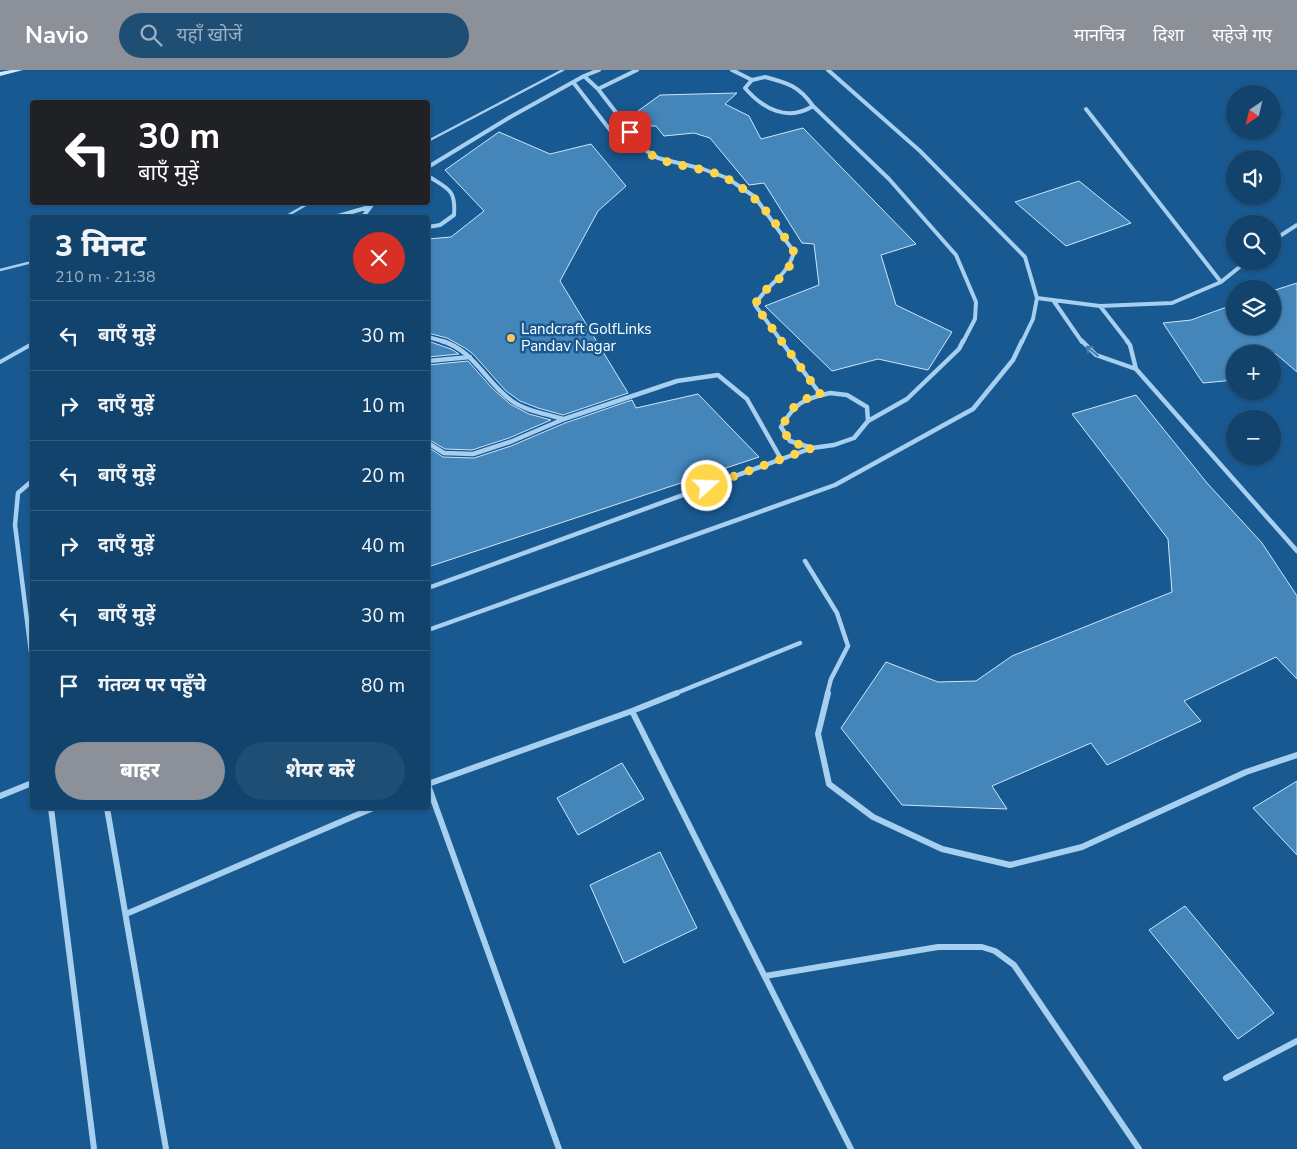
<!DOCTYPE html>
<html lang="hi">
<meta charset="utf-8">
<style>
body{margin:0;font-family:"Nunito Sans","Noto Sans Devanagari",sans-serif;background:#1f4e75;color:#f1f3f6;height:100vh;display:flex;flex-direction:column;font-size:19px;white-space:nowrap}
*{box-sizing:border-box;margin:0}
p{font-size:16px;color:#9cb0c2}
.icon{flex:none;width:28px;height:28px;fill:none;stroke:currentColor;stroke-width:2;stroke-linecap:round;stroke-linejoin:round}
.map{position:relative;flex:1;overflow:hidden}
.drawer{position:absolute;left:30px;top:145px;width:400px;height:595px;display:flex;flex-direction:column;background:#12436d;border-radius:5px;box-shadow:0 1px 4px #0004,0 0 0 1px #315c80}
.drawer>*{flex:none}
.banner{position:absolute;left:30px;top:30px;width:400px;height:105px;border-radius:5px;box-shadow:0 1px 4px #0004,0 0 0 1px #315c80;background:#202124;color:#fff;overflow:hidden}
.needle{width:32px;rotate:215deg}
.buttons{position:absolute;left:1226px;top:15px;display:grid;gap:10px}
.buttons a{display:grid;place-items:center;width:55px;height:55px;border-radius:50%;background:#12436d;box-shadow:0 1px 4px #0004,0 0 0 1px #315c80;font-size:25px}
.pin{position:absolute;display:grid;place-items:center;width:42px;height:42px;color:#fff;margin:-21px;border-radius:10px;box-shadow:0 2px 8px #0006}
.me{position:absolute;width:55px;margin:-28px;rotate:70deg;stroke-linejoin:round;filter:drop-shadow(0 0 4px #0008)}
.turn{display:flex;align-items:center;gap:18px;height:105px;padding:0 25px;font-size:22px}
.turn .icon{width:65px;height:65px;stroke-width:2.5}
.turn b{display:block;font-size:35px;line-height:42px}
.round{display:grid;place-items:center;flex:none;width:52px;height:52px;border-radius:26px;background:#1f4e75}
.summary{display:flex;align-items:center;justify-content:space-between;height:85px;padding:0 25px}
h1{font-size:30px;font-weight:800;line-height:38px}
.action{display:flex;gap:10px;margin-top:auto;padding:10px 25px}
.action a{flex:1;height:58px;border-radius:30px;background:#8c9099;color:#fff;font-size:20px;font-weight:800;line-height:58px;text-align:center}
.action a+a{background:#1f4e75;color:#f1f3f6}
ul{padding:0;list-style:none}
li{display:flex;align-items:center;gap:15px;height:70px;padding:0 25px;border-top:1px solid #315c80}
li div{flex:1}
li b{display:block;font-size:19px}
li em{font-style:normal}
header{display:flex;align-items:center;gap:30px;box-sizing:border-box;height:70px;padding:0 25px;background:#8c9099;color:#fff}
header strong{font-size:24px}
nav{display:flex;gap:28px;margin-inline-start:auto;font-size:18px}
.search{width:350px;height:45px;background:#1f4e75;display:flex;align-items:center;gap:12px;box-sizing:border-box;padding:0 18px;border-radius:28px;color:#9cb0c2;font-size:19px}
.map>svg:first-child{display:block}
.building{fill:#4485ba;stroke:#cde6fb}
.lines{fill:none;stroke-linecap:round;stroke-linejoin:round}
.lane-far1{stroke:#a6cff0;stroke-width:2.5}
.lane{stroke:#a6cff0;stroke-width:4}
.street-far2{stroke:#a6cff0;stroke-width:4}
.street-far1{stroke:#a6cff0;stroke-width:4.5}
.street{stroke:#a6cff0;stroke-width:6}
.secondary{fill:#d4e9fb;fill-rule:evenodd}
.oneway{stroke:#437cae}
.route{stroke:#ffd54a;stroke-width:9;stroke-dasharray:0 16.2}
.poi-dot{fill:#ffc365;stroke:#185991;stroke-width:2}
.labels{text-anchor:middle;stroke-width:5;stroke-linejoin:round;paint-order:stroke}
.poi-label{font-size:15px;fill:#fff;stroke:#185991;text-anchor:start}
</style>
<header>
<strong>Navio</strong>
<div class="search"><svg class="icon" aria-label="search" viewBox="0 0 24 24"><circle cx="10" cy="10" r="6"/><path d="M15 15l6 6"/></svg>यहाँ खोजें</div>
<nav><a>मानचित्र</a><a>दिशा</a><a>सहेजे गए</a></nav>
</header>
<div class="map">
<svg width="1297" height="1079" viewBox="0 0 1297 1079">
<rect width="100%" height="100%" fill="#185991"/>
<path class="building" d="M 737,23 L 725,34 L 749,46 L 761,69 L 803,58 L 916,174 L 881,185 L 896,235 L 952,262 L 928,300 L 878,289 L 832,301 L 765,236 L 819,215 L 814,174 L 802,173 L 764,113 L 749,115 L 710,68 L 694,63 L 664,66 L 656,56 L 647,56 L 638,41 L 660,25 Z
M 499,62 L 550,84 L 591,74 L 626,116 L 598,141 L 560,211 L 628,323 L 563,345 L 538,338 L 520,331 L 506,321 L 473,284 L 465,278 L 447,268 L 428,263 L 428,169 L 451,167 L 484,141 L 445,100 Z
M 1079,111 L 1131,153 L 1066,176 L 1015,132 Z
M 1297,213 L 1297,302 L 1276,284 L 1235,284 L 1235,310 L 1203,313 L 1163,253 L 1191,250 L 1235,234 L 1235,256 L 1272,256 L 1272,221 Z
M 428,271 L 451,279 L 459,284 L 428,287 Z
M 468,291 L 492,318 L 510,334 L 529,344 L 551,350 L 509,368 L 472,380 L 445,379 L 428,369 L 428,295 Z
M 698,324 L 759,387 L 428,497 L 428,377 L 443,387 L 474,388 L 511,376 L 565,353 L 632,330 L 636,338 Z
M 1136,325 L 1207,413 L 1262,473 L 1297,526 L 1297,609 L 1276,587 L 1184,631 L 1201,651 L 1107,695 L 1091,673 L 992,716 L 1007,739 L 902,735 L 841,658 L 886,592 L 938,612 L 976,611 L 1012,586 L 1172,522 L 1168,469 L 1072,344 Z
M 622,693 L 644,729 L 578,765 L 557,728 Z
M 1297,711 L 1297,785 L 1253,738 Z
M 660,782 L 697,858 L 624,893 L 590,815 Z
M 1185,836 L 1274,943 L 1238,969 L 1149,860 Z"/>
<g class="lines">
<path class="lane-far1" d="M 428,71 L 563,0
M 283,148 L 311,132
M 0,200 L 32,192"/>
<path class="lane" d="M 0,292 L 32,274"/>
<path class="street-far2" d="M 637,0 L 598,19 L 645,80 L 658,88 L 703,99 L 727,108 L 755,127 L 794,182 C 787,208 767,213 755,235 L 782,272
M 732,0 L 752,10
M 828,0 L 920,81 L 1025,187 L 1037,228 L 1033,249 L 1022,272
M 765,7 C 788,13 799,16 813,36 C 788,52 763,39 745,18 L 752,10 Z
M 573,12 L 617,69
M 598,19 L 584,6 L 599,0
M 813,36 L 889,109 L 956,185 L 976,232 L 975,249 L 963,272
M 1086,39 L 1221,212
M 428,97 L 512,46 L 584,6
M 428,106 C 448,119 456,119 454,145 L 440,155 L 428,157
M 331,148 L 369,137
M 362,148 L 374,132
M 1272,171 L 1297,155
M 1037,228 L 1100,236 L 1172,233 L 1221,212 L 1247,191
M 1053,230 L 1082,272
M 1100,236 L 1128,272
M 428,267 L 446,272"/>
<path class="street-far1" d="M 442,271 C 474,280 486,313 512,331 C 526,341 547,344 563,349
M 781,271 L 821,325
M 1082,271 L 1096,285 L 1136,299
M 1127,271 L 1130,275 L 1136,299 L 1297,481
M 428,291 L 470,287
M 830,323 L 847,325 L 867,337 L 868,351 L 854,368 L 834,375 L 812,378 L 790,371 L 781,357 C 795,333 803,329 830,323 Z
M 868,351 L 907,329 L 959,279 L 963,271
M 428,373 L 444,383 L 473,384 L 510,372 L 564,349 L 677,311 L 718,305 L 747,329 L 781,389
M 32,411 L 18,423 L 15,455 L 32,590
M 805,491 L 837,543 L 848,576 L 831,609 L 827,624
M 428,518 L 812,378
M 428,560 L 835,415 L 973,339 L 1013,290 L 1022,271
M 674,624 L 800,573"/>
<path class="street" d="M 828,623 L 818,664 L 829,714 L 873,747 L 942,779 L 1010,795 L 1082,777 L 1246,702 L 1297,685
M 632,641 L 677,623
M 428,714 L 632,641 L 851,1079
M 428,715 L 559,1079
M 0,726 L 32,713
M 51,738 L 94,1079
M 107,738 L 166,1079
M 126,844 L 373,738
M 765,906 L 938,877 L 982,877 L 995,881 L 1014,895 L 1139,1079
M 1226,1008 L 1297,971"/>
<path class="secondary" d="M 11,0 L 23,0 L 0,6 L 0,2 Z"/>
</g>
<defs><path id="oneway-shaft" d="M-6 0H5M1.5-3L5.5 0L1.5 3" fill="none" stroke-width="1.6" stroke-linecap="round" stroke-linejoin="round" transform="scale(1.25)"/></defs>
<use class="oneway" href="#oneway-shaft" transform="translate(1092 281) rotate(-141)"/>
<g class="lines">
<path class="route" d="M 630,62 C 635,68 639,74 645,80 C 664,98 704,95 728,109 C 760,127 775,152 794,182 C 789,212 765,212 755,235 L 821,325 C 797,329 792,337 782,357 L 790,372 L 812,378 L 707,416"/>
</g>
<circle class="poi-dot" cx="511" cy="268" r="5"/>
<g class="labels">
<g class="poi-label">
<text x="521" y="264">Landcraft GolfLinks<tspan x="521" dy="17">Pandav Nagar</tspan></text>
</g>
</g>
</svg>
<div class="buttons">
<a><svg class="needle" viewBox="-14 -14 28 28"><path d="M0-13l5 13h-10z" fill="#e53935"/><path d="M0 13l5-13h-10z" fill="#9cb0c2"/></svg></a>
<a><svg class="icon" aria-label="sound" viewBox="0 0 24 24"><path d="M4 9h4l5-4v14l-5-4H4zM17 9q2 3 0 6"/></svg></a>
<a><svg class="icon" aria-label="search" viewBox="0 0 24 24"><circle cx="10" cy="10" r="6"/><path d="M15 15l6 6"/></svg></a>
<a><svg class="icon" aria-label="layers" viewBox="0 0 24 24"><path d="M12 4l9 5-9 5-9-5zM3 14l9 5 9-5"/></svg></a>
<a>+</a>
<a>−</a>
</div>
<div class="pin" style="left:630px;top:62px;background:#d93025"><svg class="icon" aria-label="arrive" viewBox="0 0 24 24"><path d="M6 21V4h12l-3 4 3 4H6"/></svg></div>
<svg class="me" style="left:707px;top:416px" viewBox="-20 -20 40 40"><circle r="17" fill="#ffd54a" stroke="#fff" stroke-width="3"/><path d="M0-11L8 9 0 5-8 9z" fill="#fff"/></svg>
<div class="banner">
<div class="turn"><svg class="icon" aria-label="left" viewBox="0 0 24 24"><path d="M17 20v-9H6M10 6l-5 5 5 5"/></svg><div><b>30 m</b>बाएँ मुड़ें</div></div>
</div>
<section class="drawer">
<div class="summary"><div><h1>3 मिनट</h1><p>210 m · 21:38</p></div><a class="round" style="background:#d93025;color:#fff"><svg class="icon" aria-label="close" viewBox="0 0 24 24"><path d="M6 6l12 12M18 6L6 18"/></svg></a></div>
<ul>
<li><svg class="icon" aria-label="left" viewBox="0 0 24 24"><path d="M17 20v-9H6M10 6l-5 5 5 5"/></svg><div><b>बाएँ मुड़ें</b></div><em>30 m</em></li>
<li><svg class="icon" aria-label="right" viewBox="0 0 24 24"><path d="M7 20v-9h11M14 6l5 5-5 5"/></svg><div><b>दाएँ मुड़ें</b></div><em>10 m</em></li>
<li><svg class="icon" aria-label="left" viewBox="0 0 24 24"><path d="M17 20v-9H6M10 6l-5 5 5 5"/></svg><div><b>बाएँ मुड़ें</b></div><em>20 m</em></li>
<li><svg class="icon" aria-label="right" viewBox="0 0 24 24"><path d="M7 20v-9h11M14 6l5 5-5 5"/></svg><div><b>दाएँ मुड़ें</b></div><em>40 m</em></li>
<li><svg class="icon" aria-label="left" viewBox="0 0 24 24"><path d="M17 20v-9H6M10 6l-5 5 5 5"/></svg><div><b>बाएँ मुड़ें</b></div><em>30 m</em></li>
<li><svg class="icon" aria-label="arrive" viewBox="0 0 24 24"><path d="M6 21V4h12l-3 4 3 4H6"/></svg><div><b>गंतव्य पर पहुँचे</b></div><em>80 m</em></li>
</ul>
<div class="action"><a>बाहर</a><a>शेयर करें</a></div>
</section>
</div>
